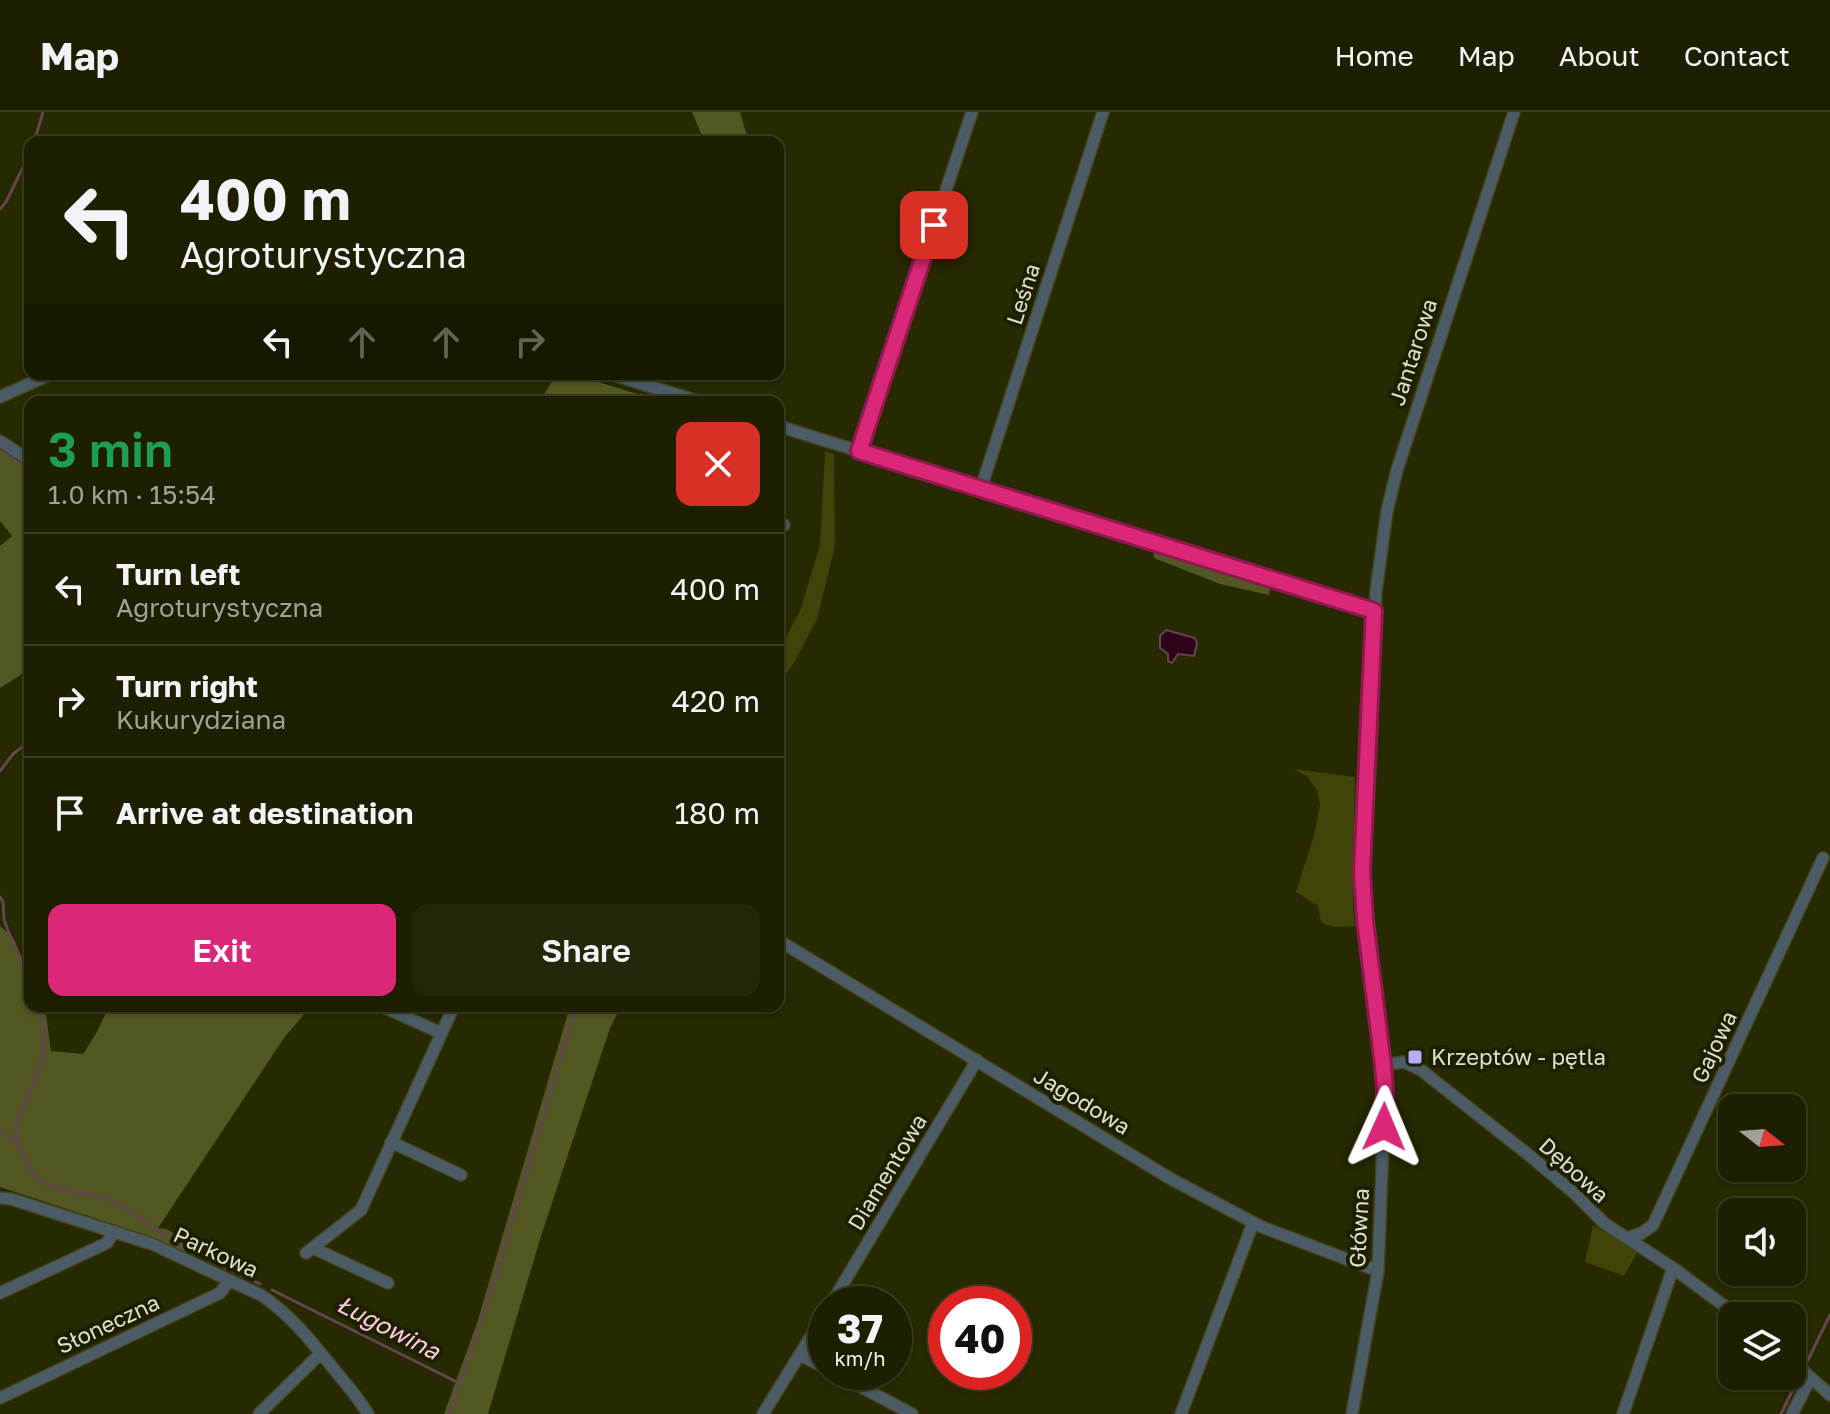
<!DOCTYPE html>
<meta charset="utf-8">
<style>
body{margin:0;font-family:"Golos Text",sans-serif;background:#25270a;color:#f1f3f6;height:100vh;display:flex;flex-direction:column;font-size:30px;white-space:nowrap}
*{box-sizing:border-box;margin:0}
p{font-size:26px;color:#a0a299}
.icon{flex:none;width:44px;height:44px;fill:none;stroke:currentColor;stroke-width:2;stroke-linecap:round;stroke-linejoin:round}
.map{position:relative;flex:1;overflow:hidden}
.panel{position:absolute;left:24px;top:284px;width:760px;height:616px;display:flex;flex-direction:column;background:#1d1f00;border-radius:16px;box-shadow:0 2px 6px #0004,0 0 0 2px #3b3d22}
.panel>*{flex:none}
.top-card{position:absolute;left:24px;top:24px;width:760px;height:244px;border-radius:16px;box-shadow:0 2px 6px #0004,0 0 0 2px #3b3d22;background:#1d1f00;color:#f1f3f6;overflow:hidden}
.needle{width:52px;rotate:107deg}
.fabs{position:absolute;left:1718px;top:982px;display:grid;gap:16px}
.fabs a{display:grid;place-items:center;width:88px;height:88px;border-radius:16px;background:#1d1f00;box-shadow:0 2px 6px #0004,0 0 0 2px #3b3d22;font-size:40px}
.speed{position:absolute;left:808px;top:1174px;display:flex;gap:16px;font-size:40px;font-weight:700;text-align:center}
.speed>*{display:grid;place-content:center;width:104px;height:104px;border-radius:50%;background:#1d1f00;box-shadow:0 2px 6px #0004,0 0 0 2px #3b3d22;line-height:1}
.speed small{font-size:20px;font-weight:400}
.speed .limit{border:12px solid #d22;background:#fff;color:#111}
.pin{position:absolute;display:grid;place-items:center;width:68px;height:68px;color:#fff;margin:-34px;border-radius:16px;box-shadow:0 4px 12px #0006}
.me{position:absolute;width:88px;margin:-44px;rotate:1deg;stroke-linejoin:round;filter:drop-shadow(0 0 6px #0008)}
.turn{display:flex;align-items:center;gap:28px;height:168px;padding:0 24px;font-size:36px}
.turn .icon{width:104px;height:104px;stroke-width:2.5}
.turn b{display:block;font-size:56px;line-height:68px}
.lanes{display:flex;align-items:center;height:76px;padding:0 24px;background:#0003;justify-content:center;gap:40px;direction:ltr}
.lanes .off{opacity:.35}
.round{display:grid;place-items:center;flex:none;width:84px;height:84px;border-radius:16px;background:#25270a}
.summary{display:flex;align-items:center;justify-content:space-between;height:136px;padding:0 24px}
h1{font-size:48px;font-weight:600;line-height:60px;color:#1e9e55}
.button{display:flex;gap:16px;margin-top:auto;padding:16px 24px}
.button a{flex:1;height:92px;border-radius:16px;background:#db2777;color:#fff;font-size:32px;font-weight:600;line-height:92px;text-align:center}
.button a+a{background:#25270a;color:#f1f3f6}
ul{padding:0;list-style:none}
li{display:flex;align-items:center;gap:24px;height:112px;padding:0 24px;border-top:2px solid #3b3d22}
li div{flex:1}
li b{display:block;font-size:30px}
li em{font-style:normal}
header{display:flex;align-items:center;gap:48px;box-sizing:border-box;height:112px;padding:0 40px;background:#1d1f00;border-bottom:2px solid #3b3d22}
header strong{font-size:38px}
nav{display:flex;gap:44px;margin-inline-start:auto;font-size:28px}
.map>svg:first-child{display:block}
.green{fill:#414409}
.forest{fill:#535721}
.water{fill:#2f041b;stroke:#644650;stroke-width:2}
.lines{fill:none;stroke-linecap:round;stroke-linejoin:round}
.stream{stroke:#644650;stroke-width:3}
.minor-casing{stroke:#444620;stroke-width:14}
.minor{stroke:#4b5c66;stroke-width:11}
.route-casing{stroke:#8e194d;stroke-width:20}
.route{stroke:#db2777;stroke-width:14}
.poi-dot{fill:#b9abf7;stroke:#1e1f02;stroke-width:3}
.labels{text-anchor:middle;stroke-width:8;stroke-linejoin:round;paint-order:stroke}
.street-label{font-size:22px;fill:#dfe1cb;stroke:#1e1f02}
.poi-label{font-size:22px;fill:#dfe1cb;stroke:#1e1f02;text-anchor:start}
.water-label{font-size:24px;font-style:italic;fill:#fecce0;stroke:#1e1f02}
</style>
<header>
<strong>Map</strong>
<nav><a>Home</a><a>Map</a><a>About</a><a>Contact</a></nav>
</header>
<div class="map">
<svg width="1830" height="1302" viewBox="0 0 1830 1302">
<rect width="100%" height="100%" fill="#272900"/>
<path class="green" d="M 825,339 L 834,342 L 835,434 L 817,507 L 795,549 L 778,574 L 778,540 L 800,499 L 820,433 Z
M 1293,657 L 1355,665 L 1353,792 L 1355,814 C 1343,815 1332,817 1321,810 L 1318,794 L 1296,780 L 1314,723 L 1320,693 L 1317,679 L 1308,665 Z
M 1593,1113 L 1638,1139 L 1624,1164 L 1585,1150 Z"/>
<path class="forest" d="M 692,0 L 740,0 L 749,30 L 693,30 L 702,24 Z
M 556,262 L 572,262 L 664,290 L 540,290 Z
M 0,333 L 30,352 L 30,557 L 0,576 L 0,434 L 12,424 L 0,409 Z
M 1153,437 L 1271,472 L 1269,483 L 1220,472 L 1154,446 Z
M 0,814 L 13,825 L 30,864 L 30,894 L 43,894 L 46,902 L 51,939 L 83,942 L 97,920 L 109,894 L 311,894 L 284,926 L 158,1116 L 166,1117 L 191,1130 L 185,1141 L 155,1126 L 0,1075 Z
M 570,894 L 621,894 L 610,916 L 541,1124 L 488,1302 L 444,1302 L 477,1211 Z"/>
<path class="water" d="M 1166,518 L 1195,526 L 1197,532 L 1194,544 L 1178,542 L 1172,551 L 1168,549 L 1168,542 L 1160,536 L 1160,524 Z"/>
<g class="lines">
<path class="stream" d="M 34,30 L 43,0
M 28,45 L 30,40
M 0,97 L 6,90 L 25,51
M 0,338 L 30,358
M 0,659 L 13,642 L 30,629
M 0,785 L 3,790 L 4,808 L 30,875
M 39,894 C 51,931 40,962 23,995 C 15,1011 13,1026 22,1041 C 27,1048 29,1057 34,1063 C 50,1081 89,1079 110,1088 C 123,1094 135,1103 147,1111 C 162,1122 178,1132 194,1142
M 0,1018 L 17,1032
M 206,1147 L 260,1172
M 272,1178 L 461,1272
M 1806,1252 L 1830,1203
M 450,1302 L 490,1183 L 576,895
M 1781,1302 L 1800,1263"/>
<g class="minor-casing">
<path id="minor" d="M 610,262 L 701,290
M 0,285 L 51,262
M 778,314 L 1374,499
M 0,329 L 30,349
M 859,339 L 972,0
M 981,376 L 1103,0
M 778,411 L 784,413
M 778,828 L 1171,1067 L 1262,1115 L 1378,1159
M 381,894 L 441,921
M 1383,953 L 1404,950 L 1421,958 L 1530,1044 L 1574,1081 L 1604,1111 L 1673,1156 L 1738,1204
M 391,1030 L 461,1063
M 0,1086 L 11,1087 L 152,1132 L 261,1183 C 291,1203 311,1229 333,1256 C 345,1271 358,1285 368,1302
M 1627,1126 L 1642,1121 L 1653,1113 L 1823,746
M 313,1136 L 388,1171
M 306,1141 L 361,1098 L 454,894
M 0,1181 L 107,1131 L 114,1119
M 831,1192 L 977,948
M 800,1243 L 826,1256
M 1792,1249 L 1830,1283
M 833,1260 L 912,1302
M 0,1286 L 220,1181 L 229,1169
M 259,1302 L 321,1241
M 763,1302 L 826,1200
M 1181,1302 L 1253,1111
M 1352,1302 L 1378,1159 L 1385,977 L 1383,953 L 1365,808 L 1362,740 L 1376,479 L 1387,399 L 1397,358 L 1514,0
M 1623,1302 L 1673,1156
M 1792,1302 L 1810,1267"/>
</g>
<use href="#minor" class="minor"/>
</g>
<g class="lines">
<g class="route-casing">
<path id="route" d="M 934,113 L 859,339 L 1374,499 L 1362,760 L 1365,808 L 1383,953 L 1385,977 L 1384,1015"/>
</g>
<use href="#route" class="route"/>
</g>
<rect class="poi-dot" x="1407" y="937" width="16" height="16" rx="4"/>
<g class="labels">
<g class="street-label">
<text transform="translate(1023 182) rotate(-72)" y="8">Leśna</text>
<text transform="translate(1413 240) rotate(-72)" y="8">Jantarowa</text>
<text transform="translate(1714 935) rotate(-65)" y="8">Gajowa</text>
<text transform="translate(1082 989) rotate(31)" y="8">Jagodowa</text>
<text transform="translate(1574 1058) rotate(42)" y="8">Dębowa</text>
<text transform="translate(887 1060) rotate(-59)" y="8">Diamentowa</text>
<text transform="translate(1359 1116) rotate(-87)" y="8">Główna</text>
<text transform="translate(216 1140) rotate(25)" y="8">Parkowa</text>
<text transform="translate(108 1212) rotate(-25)" y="8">Słoneczna</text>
</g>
<g class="poi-label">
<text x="1431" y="953">Krzeptów - pętla</text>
</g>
<g class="water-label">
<text transform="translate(388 1216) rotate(27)" y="8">Ługowina</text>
</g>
</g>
</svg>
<div class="fabs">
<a><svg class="needle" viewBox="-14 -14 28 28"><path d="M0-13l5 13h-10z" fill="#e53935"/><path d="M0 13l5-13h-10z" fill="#a0a299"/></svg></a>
<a><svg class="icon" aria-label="sound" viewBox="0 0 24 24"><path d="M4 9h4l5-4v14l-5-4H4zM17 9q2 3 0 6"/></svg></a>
<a><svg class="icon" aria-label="layers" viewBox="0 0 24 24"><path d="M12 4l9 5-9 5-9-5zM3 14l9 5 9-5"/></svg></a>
</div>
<div class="speed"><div>37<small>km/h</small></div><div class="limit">40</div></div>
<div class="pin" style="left:934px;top:113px;background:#d93025"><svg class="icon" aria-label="arrive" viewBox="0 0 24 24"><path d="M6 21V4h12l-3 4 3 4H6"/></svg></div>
<svg class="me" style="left:1384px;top:1015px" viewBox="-20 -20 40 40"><path d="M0-17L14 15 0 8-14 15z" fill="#db2777" stroke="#fff" stroke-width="4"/></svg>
<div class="top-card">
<div class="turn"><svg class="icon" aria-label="left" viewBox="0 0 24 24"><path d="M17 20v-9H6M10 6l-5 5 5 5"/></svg><div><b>400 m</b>Agroturystyczna</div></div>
<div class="lanes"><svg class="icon" aria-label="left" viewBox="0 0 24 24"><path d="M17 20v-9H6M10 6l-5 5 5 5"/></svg><svg class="icon off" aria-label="ahead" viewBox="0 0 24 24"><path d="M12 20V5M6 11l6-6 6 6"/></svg><svg class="icon off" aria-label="ahead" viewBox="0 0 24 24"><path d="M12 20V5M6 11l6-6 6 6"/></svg><svg class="icon off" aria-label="right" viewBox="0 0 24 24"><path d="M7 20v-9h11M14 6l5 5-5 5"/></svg></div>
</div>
<section class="panel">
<div class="summary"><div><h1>3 min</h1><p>1.0 km · 15:54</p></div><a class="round" style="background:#d93025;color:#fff"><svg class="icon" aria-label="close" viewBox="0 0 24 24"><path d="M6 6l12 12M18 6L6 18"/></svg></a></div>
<ul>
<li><svg class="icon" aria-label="left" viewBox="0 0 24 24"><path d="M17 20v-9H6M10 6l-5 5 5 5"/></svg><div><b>Turn left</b><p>Agroturystyczna</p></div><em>400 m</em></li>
<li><svg class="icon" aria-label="right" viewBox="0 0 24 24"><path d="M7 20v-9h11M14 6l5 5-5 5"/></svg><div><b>Turn right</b><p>Kukurydziana</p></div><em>420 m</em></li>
<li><svg class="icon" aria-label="arrive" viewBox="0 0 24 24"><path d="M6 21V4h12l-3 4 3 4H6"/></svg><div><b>Arrive at destination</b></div><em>180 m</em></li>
</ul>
<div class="button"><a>Exit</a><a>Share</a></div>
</section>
</div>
